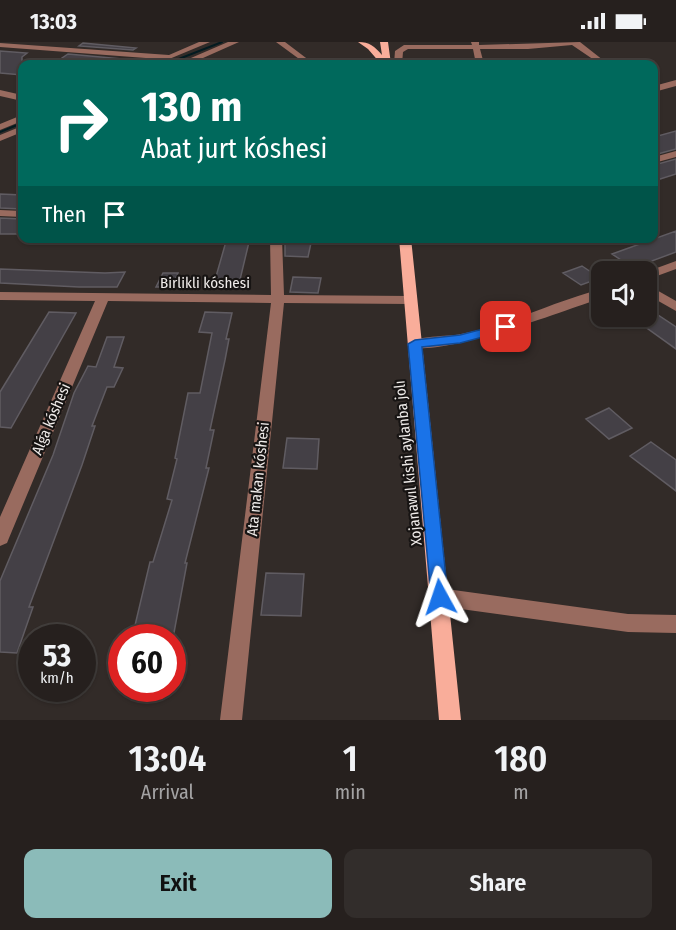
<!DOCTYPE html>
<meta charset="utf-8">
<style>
body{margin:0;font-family:"Fira Sans Condensed",sans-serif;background:#322d2b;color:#f1f3f6;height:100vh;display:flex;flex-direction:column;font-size:22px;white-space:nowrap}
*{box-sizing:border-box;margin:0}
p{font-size:20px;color:#a4a3a4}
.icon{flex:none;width:33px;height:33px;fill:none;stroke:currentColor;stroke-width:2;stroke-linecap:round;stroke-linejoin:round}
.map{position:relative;height:678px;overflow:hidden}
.panel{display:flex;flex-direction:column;background:#26201e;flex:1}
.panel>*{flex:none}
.guide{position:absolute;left:18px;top:18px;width:640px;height:183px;border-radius:12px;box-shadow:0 2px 4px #0004,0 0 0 2px #423e3c;background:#00695c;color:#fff;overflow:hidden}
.buttons{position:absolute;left:591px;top:219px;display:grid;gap:12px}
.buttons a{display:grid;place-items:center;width:66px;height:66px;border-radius:12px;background:#26201e;box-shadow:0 2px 4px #0004,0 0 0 2px #423e3c;font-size:30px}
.speed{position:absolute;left:18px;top:582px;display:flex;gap:12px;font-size:30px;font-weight:700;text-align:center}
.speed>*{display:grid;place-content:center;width:78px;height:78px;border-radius:50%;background:#26201e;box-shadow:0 2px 4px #0004,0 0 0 2px #423e3c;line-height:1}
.speed small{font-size:15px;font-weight:400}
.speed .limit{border:9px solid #d22;background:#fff;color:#111}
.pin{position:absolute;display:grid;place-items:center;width:51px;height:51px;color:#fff;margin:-26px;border-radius:12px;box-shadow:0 3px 9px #0006}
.me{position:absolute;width:66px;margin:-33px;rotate:355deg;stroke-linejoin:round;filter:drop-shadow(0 0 4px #0008)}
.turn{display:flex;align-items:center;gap:21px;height:126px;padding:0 24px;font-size:27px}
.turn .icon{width:78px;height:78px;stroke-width:2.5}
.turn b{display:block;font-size:42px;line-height:51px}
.then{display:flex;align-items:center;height:57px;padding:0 24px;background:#0003;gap:12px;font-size:22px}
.eta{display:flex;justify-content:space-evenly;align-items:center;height:102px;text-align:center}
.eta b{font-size:36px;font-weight:600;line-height:42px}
.primary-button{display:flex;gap:12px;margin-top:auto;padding:12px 24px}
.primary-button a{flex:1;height:69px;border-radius:12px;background:#8bbbb9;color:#111;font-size:24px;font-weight:600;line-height:69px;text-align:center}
.primary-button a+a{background:#322d2b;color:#f1f3f6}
.status{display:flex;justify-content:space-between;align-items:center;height:42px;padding:0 30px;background:#26201e;direction:ltr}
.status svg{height:16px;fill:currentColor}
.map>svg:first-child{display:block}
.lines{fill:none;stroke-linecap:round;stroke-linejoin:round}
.stream{stroke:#041b20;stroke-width:2}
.building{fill:#444046;stroke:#605c62;stroke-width:1.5}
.minor{fill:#996b5f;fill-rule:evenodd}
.major{fill:#f9ad9a;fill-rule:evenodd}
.route{fill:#1a73e8;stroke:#114b97;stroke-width:1.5}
.labels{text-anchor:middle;stroke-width:4.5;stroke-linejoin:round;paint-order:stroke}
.street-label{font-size:15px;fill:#f0ecea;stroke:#171413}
</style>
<div class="status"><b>13:03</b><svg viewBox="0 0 49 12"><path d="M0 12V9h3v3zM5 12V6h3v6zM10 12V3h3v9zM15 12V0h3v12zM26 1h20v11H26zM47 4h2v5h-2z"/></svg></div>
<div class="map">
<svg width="676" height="678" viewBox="0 0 676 678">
<rect width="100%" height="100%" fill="#322b28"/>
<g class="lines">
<path class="stream" d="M 166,22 L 222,0
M 0,90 L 22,81"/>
</g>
<path class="building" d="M 83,1 L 136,6 L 133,8 L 79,4 Z
M 0,9 L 27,11 L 22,15 L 22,33 L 0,31 Z
M 68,12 L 123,17 L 116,22 L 56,20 Z
M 676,89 L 676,107 L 654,113 L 654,95 Z
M 676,117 L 676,132 L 654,139 L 654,123 Z
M 0,152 L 22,153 L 22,167 L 0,166 Z
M 0,176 L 22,177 L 22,192 L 0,192 Z
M 676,189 L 676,210 L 633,226 L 612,212 Z
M 227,196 L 250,196 L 238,246 L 213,245 Z
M 285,200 L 311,201 L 308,215 L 285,214 Z
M 582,224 L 600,236 L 581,243 L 563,231 Z
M 0,227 L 105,231 L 125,230 L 117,245 L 79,245 L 0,241 Z
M 163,231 L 178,231 L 172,245 L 156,245 Z
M 293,235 L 321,236 L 318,251 L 290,250 Z
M 646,265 L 676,285 L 676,307 L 630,274 L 646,274 Z
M 49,270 L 76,271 L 11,386 L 0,385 L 0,350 Z
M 205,270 L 232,271 L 226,297 L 229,297 L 225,318 L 210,388 L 214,388 L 206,426 L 209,426 L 185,521 L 187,521 L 173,596 L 132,596 L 150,520 L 153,520 L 172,458 L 167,457 L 177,417 L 175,416 L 188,351 L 200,351 L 212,291 L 199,290 Z
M 107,295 L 124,295 L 114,325 L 123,326 L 114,345 L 107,345 L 92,384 L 95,384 L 82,423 L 29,565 L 33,565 L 17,611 L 0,610 L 0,539 L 53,413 L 74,351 L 88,324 L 96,325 Z
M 609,366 L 632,386 L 609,397 L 586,377 Z
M 287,396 L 319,397 L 317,427 L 283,426 Z
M 651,400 L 676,418 L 676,449 L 630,414 Z
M 266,531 L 304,532 L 301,574 L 261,573 Z"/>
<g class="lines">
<path class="minor" d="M 199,0 L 210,0 L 162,20 L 159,17 L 0,5 L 0,1 L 169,13 Z
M 228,0 L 239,0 L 203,16 L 243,20 L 247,22 L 207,22 L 196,19 L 187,22 L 177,22 Z
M 276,0 L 285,0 L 314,22 L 306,22 Z
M 471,0 L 479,0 L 479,3 L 580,0 L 608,22 L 600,22 L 572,3 L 528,7 L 480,7 L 484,22 L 476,22 L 473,7 L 408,7 L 403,10 L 402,22 L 394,22 L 395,9 L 404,3 L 472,3 Z
M 676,38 L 676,44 L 654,50 L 654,44 Z
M 0,48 L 22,53 L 22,59 L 0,54 Z
M 22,73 L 22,79 L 0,88 L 0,82 Z
M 22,84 L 22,90 L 0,99 L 0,93 Z
M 676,109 L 676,115 L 654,121 L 654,115 Z
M 0,168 L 22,169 L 22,175 L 0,174 Z
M 270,196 L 282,196 L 284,253 L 410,254 L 417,258 L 410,262 L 284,261 L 242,678 L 220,678 L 271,261 L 108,259 L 9,496 L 7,501 L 0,504 L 0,475 L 95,259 L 0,258 L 0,250 L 271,253 Z
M 676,219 L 676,227 L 646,238 L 646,230 Z
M 646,242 L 676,259 L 676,269 L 646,252 Z
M 602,247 L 602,256 C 574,265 425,322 408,302 C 415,293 448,295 461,292 C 510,283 554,259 602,247 Z
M 439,546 L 628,572 L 676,573 L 676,591 L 628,590 L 439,564 L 432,561 L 429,555 L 432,549 Z"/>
<path class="major" d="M 358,0 C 370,0 374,4 382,13 L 380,0 L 388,0 L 391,22 L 381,22 L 368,7 Z
M 399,196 L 411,196 L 461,678 L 439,678 Z"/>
</g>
<path class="route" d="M 506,281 L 510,283 L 510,288 L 460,301 L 422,305 L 448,555 L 446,561 L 440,563 L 433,561 L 431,555 L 408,302 L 415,298 L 460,293 Z"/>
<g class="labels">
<g class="street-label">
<text x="205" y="246">Birlikli kóshesi</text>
<text transform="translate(51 377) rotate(-67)" y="5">Alǵa kóshesi</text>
<text transform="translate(408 421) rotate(-96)" y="5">Xojanawıl kishi aylanba jolı</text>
<text transform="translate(258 437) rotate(-84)" y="5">Ata makan kóshesi</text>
</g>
</g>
</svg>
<div class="buttons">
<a><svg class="icon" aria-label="sound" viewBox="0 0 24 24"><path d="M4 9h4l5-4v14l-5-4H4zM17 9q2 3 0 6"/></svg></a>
</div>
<div class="speed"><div>53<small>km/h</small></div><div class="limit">60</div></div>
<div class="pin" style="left:506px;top:285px;background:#d93025"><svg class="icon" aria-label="arrive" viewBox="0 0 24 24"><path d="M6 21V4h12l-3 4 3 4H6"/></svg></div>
<svg class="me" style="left:440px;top:555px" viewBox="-20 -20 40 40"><path d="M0-17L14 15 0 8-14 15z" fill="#1a73e8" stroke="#fff" stroke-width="4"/></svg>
<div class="guide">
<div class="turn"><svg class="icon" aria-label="right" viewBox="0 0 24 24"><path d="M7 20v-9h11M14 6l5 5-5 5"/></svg><div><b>130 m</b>Abat jurt kóshesi</div></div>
<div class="then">Then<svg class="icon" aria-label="arrive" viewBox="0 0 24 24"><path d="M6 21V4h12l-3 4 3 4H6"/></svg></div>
</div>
</div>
<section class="panel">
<div class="eta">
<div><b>13:04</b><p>Arrival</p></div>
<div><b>1</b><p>min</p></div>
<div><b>180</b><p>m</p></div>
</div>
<div class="primary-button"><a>Exit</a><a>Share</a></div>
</section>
